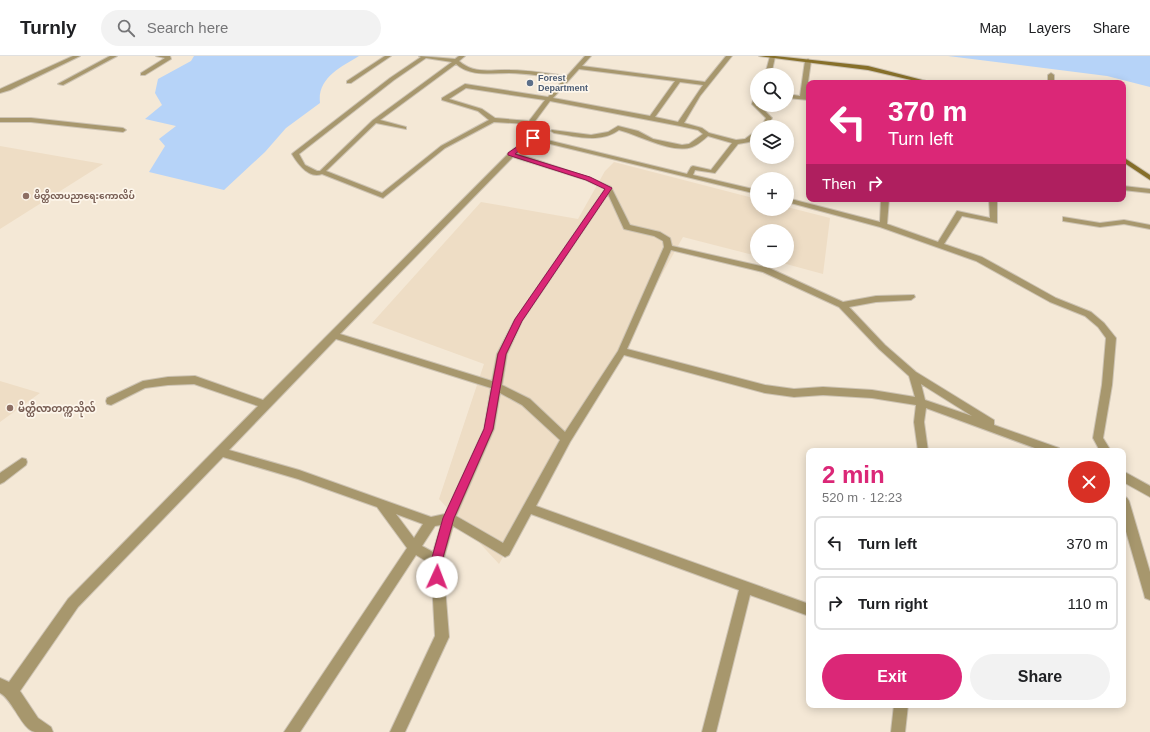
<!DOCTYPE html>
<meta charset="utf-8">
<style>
body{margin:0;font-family:Arial,"Noto Sans Myanmar",sans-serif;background:#f2f2f2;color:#202124;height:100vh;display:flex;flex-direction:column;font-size:15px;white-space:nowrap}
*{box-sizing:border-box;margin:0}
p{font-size:13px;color:#757577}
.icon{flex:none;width:22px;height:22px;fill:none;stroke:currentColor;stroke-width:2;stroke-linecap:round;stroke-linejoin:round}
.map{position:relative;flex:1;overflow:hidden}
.panel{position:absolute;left:806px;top:392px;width:320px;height:260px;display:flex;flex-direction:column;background:#fff;border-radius:8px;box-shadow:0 2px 10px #0003}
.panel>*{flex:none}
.guide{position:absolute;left:806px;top:24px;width:320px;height:122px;border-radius:8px;box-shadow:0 2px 10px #0003;background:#db2777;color:#fff;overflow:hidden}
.controls{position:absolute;left:750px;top:12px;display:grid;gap:8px}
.controls a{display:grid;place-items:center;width:44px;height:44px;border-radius:50%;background:#fff;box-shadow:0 2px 10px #0003;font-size:20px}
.pin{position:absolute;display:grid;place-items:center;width:34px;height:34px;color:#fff;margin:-17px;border-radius:8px;box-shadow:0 2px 6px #0006}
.me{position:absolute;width:44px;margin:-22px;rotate:2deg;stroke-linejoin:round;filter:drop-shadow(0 0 3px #0008)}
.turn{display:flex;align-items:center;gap:14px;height:84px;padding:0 16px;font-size:18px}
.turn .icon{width:52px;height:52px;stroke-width:2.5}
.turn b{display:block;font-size:28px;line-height:34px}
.then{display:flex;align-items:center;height:38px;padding:0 16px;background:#0003;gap:8px;font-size:15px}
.round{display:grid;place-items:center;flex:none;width:42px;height:42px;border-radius:21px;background:#f2f2f2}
.summary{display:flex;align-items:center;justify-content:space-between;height:68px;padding:0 16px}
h1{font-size:24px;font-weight:800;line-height:30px;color:#db2777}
.primary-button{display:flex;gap:8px;margin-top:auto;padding:8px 16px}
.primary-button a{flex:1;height:46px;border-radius:24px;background:#db2777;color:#fff;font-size:16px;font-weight:800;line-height:46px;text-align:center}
.primary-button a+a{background:#f2f2f2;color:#202124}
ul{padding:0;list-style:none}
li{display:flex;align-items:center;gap:12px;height:54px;margin:0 8px 6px;padding:0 8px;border:2px solid #e0e0e0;border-radius:8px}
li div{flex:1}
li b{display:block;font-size:15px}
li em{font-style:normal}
header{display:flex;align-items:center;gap:24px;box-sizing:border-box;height:56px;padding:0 20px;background:#fff;border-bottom:1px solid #e0e0e0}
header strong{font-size:19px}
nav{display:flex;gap:22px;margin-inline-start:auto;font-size:14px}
.search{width:280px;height:36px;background:#f2f2f2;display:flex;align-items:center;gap:10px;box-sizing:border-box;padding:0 14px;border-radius:22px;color:#757577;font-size:15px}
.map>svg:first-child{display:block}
.built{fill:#eeddc5}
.water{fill:#b6d3f8}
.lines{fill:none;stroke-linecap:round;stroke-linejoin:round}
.street-casing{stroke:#cdc3b3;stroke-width:2}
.secondary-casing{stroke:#cdc3b3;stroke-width:2}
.street{fill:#a7976d;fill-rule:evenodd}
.secondary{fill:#866f29;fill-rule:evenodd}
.route{fill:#db2777;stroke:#8e194d}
.service-dot{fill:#5c6f8a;stroke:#fdf6eb;stroke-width:1.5}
.education-dot{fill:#8d6e63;stroke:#fdf6eb;stroke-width:1.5}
.labels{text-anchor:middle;stroke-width:3.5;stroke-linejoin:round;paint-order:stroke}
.far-service-label{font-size:9px;font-weight:bold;fill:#4e5e75;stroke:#fdf6eb;text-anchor:start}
.far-education-label{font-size:9px;font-weight:bold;fill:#785e54;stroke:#fdf6eb;text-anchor:start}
.education-label{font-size:10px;font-weight:bold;fill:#785e54;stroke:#fdf6eb;text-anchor:start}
</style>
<header>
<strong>Turnly</strong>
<div class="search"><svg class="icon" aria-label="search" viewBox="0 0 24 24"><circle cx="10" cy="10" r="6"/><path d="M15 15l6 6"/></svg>Search here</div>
<nav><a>Map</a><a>Layers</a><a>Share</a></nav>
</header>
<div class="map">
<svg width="1150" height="676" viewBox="0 0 1150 676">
<rect width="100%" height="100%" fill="#f4e8d6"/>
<path class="built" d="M 0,90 L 103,108 L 0,173 Z
M 614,106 L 757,143 L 757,153 L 787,153 L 787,151 L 830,162 L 823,218 L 775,205 L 787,205 L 787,175 L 757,175 L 757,200 L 683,181 L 499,508 L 439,443 L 484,308 L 372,267 L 481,146 L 578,163 L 605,115 Z
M 0,325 L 40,337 L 0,366 Z"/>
<path class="water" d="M 194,0 L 359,0 C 341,11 317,22 320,47 L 286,72 L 265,96 L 224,134 L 149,116 L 165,90 L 159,83 L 176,70 L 145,63 L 162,49 L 155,37 L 158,23 L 191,5 Z
M 948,0 L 1150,0 L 1150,31 L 1107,20 Z"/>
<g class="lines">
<g class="street-casing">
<path id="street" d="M 73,0 L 80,0 L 10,34 L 0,37 L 0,33 Z
M 110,0 L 117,0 L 63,29 L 58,28 Z
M 156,0 L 170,0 L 171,3 L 145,19 L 141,19 L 141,17 L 165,2 Z
M 385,0 L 391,0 L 351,27 L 347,27 L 347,25 Z
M 419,0 L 455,3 L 459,0 L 465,0 L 459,5 C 475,19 491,13 510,14 C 529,14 548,18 567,20 L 585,0 L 591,0 L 582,10 L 705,26 L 726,0 L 732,0 L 700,40 L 684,67 L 702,72 L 709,77 L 736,84 L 745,83 L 757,74 L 757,79 L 749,86 L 738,88 L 715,117 L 695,114 L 693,119 L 757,134 L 757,138 L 534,84 L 516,97 L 590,122 L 611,131 L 630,169 L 660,176 L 670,182 L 672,190 L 769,212 L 843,246 L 876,240 L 914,239 L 915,241 L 911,244 L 876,246 L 849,251 L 885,289 L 916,316 L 994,364 L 994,369 L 1059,392 L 1060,395 L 1043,395 L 926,352 L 924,366 L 928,395 L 918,395 L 914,366 L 916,349 L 872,342 L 823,339 L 794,341 L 765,337 L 624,299 L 570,386 L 536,450 L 809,548 L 809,560 L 750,539 L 716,676 L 702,676 L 739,534 L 531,458 L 509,499 L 505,501 L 453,470 L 443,505 L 449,581 L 405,676 L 390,676 L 435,580 L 431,508 L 416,499 L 300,676 L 284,676 L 407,492 L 377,451 L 298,423 L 223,401 L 78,551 L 20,635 L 38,662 L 51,671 L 53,676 C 47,676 40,676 35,676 C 22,674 13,644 0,637 L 0,622 L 9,626 L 68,543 L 258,350 L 194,328 L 168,329 L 145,332 L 111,349 L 107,348 L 106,345 L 107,342 L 143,325 L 168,321 L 195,320 L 263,344 L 507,99 L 508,97 L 529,82 L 522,77 L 527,68 L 494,66 L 445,92 L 383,142 L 322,118 C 309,123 298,108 292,98 L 293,97 L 390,22 L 421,1 ZM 426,2 L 452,6 L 373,64 L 320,115 L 317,115 L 305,109 L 299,98 L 394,24 ZM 456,8 C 471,21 490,17 509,17 C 527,17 546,21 564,23 L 548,41 L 465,28 L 442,42 L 442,44 L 478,55 L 489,64 L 441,90 L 382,137 L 326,115 L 376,67 L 406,73 L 406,71 L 380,64 ZM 579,13 L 675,25 L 650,60 L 553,42 ZM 680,26 L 703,29 L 678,66 L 655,61 ZM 466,32 L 545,44 L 529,65 L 495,62 L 482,53 L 449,43 ZM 550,45 L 680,70 L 698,74 L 703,78 L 689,88 L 682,89 L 653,83 L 638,75 L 618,70 L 608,76 L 591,79 L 552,74 L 551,75 L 554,77 C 575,80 600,88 619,74 C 639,79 672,98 692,91 C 698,89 703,84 708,80 L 732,87 L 711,114 L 693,110 L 691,111 L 687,118 L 535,81 L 528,76 L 530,72 ZM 513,101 L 586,124 L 605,133 L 514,265 L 497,298 L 492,325 L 340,278 ZM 608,138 L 624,173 L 654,180 L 663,185 L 664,191 L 618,295 L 565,376 L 530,343 L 502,329 L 507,298 L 522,265 ZM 671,194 L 763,216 L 839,251 L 879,293 L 909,320 L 915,341 L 872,334 L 823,331 L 794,333 L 765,329 L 627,293 ZM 336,283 L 491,332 L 484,373 L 445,458 L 431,461 L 299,414 L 229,394 ZM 921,328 L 972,360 L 925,344 ZM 500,337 L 522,349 L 560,384 L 503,487 L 456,460 L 494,373 ZM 396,458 L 423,468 L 414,482 ZM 441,469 L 433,496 L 422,490 L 435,470 Z
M 770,0 L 775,1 L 771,19 L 765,19 Z
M 808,3 L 811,5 L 806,40 L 809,40 L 809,44 L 787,42 L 787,38 L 800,40 L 805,5 Z
M 1051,17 L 1054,19 L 1054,27 L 1048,27 L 1048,19 Z
M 757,39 L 757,49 L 759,49 L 772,62 L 767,71 L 761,71 L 766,62 L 752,48 L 754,41 Z
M 0,62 L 31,62 L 123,72 L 126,74 L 123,76 L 31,66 L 0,66 Z
M 1123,130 L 1150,133 L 1150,137 L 1123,134 Z
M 787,142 L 880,166 L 881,143 L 889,143 L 887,168 L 938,186 L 957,155 L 990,162 L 989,143 L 997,143 L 997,167 L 962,160 L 944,188 L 982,201 L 1056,242 L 1091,256 L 1104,267 L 1116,282 L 1112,329 L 1103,382 L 1111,395 L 1100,395 L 1093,382 L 1102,329 L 1106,282 L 1098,271 L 1085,260 L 1050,246 L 976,205 L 880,171 L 787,146 Z
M 1063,161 L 1100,167 L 1124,164 L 1150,169 L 1150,173 L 1124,168 L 1100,171 L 1063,165 Z
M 22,402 L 26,403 L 27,406 L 26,409 L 4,426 L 0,428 L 0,417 Z
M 1123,415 L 1150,430 L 1150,441 L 1123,426 Z
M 1123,440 L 1127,442 L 1129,445 L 1150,516 L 1150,544 L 1145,542 L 1144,538 L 1123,465 Z
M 894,649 L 908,649 L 905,676 L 891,676 Z"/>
</g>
<g class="secondary-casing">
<path id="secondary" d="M 759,0 L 775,0 L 868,10 L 934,27 L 924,27 L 868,14 Z
M 1123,101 L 1150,119 L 1150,124 L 1123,106 Z"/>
</g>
<use href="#street" class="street"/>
<use href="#secondary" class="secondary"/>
</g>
<path class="route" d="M 531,81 L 536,82 L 515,98 L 590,121 L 612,132 L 522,265 L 506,298 L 493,373 L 454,462 L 442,505 L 443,521 L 441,525 L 437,526 L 433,525 L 431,521 L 431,505 L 443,462 L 484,373 L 498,298 L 515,263 L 605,133 L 586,124 L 508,99 L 508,97 Z"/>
<circle class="service-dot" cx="530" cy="27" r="4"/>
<g class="education-dot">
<circle cx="26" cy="140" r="4"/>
<circle cx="10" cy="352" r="4"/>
</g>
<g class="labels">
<g class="far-service-label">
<text x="538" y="25">Forest<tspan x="538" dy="10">Department</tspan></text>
</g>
<g class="far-education-label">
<text x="34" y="143">မိတ္ထီလာပညာရေးကောလိပ်</text>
</g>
<g class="education-label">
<text x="18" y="356">မိတ္ထီလာတက္ကသိုလ်</text>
</g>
</g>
</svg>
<div class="controls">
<a><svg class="icon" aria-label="search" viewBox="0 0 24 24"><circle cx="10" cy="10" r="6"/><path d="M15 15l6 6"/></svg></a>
<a><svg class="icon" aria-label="layers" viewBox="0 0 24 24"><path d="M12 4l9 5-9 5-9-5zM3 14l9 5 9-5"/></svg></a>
<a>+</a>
<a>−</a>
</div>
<div class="pin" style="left:533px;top:82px;background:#d93025"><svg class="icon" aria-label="arrive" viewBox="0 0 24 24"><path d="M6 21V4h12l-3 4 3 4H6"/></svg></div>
<svg class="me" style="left:437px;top:521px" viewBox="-20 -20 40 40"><circle r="19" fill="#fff"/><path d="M0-13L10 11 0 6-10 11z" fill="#db2777"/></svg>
<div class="guide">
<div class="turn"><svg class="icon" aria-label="left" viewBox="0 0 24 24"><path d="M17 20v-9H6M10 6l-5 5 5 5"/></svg><div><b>370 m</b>Turn left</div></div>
<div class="then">Then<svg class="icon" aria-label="right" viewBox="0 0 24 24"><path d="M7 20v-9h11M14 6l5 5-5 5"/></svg></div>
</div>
<section class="panel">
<div class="summary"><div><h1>2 min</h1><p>520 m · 12:23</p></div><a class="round" style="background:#d93025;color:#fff"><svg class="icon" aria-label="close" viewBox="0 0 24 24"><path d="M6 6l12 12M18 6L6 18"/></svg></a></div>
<ul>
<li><svg class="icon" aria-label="left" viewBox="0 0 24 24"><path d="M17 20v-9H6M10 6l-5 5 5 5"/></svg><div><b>Turn left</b></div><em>370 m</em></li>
<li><svg class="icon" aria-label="right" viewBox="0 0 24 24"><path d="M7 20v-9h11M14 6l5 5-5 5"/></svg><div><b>Turn right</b></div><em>110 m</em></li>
</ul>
<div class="primary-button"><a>Exit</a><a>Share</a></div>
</section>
</div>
